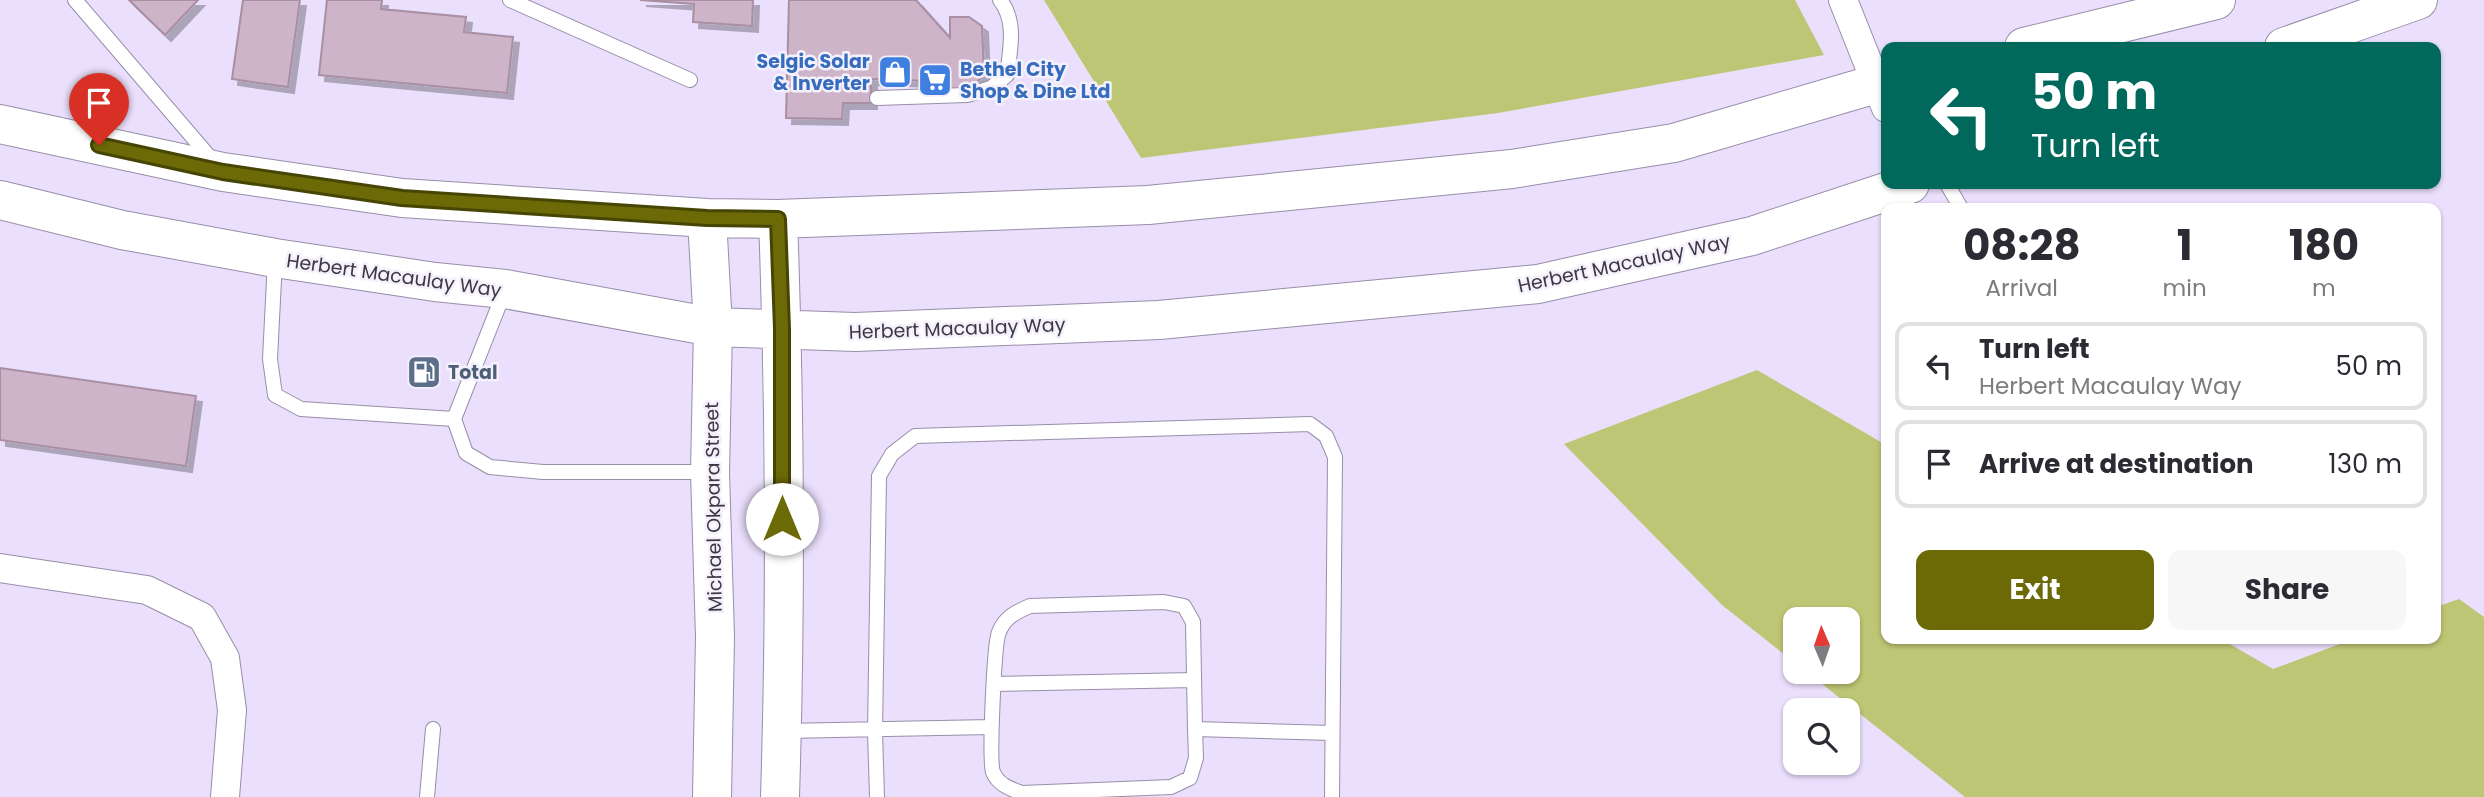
<!DOCTYPE html>
<style>
body{margin:0;font-family:Poppins,sans-serif;background:#f7f7f7;color:#2b2b33;height:100vh;display:flex;flex-direction:column;font-size:26px;white-space:nowrap}
*{box-sizing:border-box;margin:0}
p{font-size:23px;color:#7c7c81}
.icon{flex:none;width:38px;height:38px;fill:none;stroke:currentColor;stroke-width:2;stroke-linecap:round;stroke-linejoin:round}
.map{position:relative;flex:1;overflow:hidden}
.sheet{position:absolute;left:1881px;top:203px;width:560px;height:441px;display:flex;flex-direction:column;background:#fff;border-radius:14px;box-shadow:0 2px 5px #0004}
.sheet>*{flex:none}
.top-card{position:absolute;left:1881px;top:42px;width:560px;height:147px;border-radius:14px;box-shadow:0 2px 5px #0004;background:#00695c;color:#fff;overflow:hidden}
.needle{width:46px;rotate:358deg}
.buttons{position:absolute;left:1783px;top:607px;display:grid;gap:14px}
.buttons a{display:grid;place-items:center;width:77px;height:77px;border-radius:14px;background:#fff;box-shadow:0 2px 5px #0004;font-size:35px}
.pin{position:absolute;display:grid;place-items:center;width:60px;height:60px;color:#fff;margin:-72px -30px;border-radius:50% 50% 50% 0;rotate:-45deg;box-shadow:0 0 7px #0007}
.pin .icon{rotate:45deg}
.me{position:absolute;width:77px;margin:-38px;rotate:0deg;stroke-linejoin:round;filter:drop-shadow(0 0 5px #0008)}
.turn{display:flex;align-items:center;gap:24px;height:147px;padding:0 35px;font-size:32px}
.turn .icon{width:91px;height:91px;stroke-width:2.5}
.turn b{display:block;font-size:49px;line-height:60px}
.eta{display:flex;justify-content:space-evenly;align-items:center;height:119px;text-align:center}
.eta b{font-size:42px;font-weight:700;line-height:49px}
.primary-button{display:flex;gap:14px;margin-top:auto;padding:14px 35px}
.primary-button a{flex:1;height:80px;border-radius:14px;background:#6b6a06;color:#fff;font-size:28px;font-weight:700;line-height:80px;text-align:center}
.primary-button a+a{background:#f7f7f7;color:#2b2b33}
ul{padding:0;list-style:none}
li{display:flex;align-items:center;gap:21px;height:88px;margin:0 14px 10px;padding:0 21px;border:4px solid #e1e1e2;border-radius:14px}
li div{flex:1}
li b{display:block;font-size:26px}
li em{font-style:normal}
.map>svg:first-child{display:block}
.green{fill:#bdc674}
.building{fill:#ceb4c9;stroke:#a88fa3;stroke-width:2;filter:url(#shadow)}
.lines{fill:none;stroke-linecap:round;stroke-linejoin:round}
.lane-casing{stroke:#988ea9;stroke-width:16}
.street-casing{stroke:#988ea9;stroke-width:30}
.secondary-casing{stroke:#988ea9;stroke-width:40}
.lane{stroke:#fff;stroke-width:14}
.street{stroke:#fff;stroke-width:28}
.secondary{stroke:#fff;stroke-width:38}
.route-casing{stroke:#464504;stroke-width:18}
.route{stroke:#6b6a06;stroke-width:12}
.labels{text-anchor:middle;stroke-width:5;stroke-linejoin:round;paint-order:stroke}
.shop-label{font-size:19px;font-weight:bold;fill:#366cbe;stroke:#f4f0fc;text-anchor:end}
.street-label{font-size:19px;fill:#3d3844;stroke:#f4f0fc}
.service-label{font-size:19px;font-weight:bold;fill:#4e5e75;stroke:#f4f0fc;text-anchor:start}
</style>
<div class="map">
<svg width="2484" height="797" viewBox="0 0 2484 797">
<defs>
<filter id="shadow"><feDropShadow dx="6" dy="6" stdDeviation="0" flood-color="#0004"/></filter>
</defs>
<rect width="100%" height="100%" fill="#eadffc"/>
<path class="green" d="M 1044,0 L 1795,0 L 1824,55 L 1498,113 L 1141,158 Z
M 1757,370 L 1886,445 L 1886,639 L 2221,639 L 2273,669 L 2353,639 L 2436,639 L 2436,607 L 2459,599 L 2484,617 L 2484,797 L 1965,797 L 1807,672 L 1848,672 L 1848,620 L 1796,620 L 1795,663 L 1722,605 L 1564,444 Z"/>
<path class="building" d="M 129,0 L 198,0 L 165,35 Z
M 243,0 L 300,0 L 288,87 L 232,79 Z
M 327,0 L 382,0 L 381,9 L 466,17 L 464,32 L 513,37 L 507,93 L 319,75 Z
M 640,0 L 753,0 L 752,26 L 693,22 L 694,4 Z
M 789,0 L 916,0 L 950,38 L 950,17 L 969,17 L 982,26 L 984,75 L 968,91 L 929,90 L 929,81 L 871,79 L 871,103 L 843,103 L 842,119 L 786,118 Z
M 0,368 L 196,396 L 186,466 L 0,440 Z"/>
<g class="lines">
<g class="lane-casing">
<path id="lane" d="M 75,0 L 213,161
M 510,0 L 690,80
M 877,98 L 967,95 L 991,88 L 1007,75 C 1010,50 1017,21 1000,0
M 1947,184 L 1961,208
M 275,260 L 270,359 L 275,395 L 301,409 L 454,419 L 466,453 L 490,467 L 543,472 L 707,472
M 454,419 L 505,290
M 994,684 L 1194,680
M 1195,729 L 1196,758 L 1190,778 L 1171,787 L 1022,793 C 1011,789 998,785 993,772 C 989,761 994,643 999,632 C 1005,617 1016,612 1030,606 L 1164,602 L 1184,606 L 1193,622 L 1195,729 L 1332,733
M 783,731 L 991,727
M 427,797 L 433,729
M 877,797 L 875,731 L 879,476 L 892,454 L 915,436 L 1310,424 L 1326,436 L 1335,457 L 1332,797"/>
</g>
<g class="street-casing">
<path id="street" d="M 1843,0 L 1886,108
M 0,568 L 147,590 L 202,617 L 225,658 L 232,710 L 225,797"/>
</g>
<g class="secondary-casing">
<path id="secondary" d="M 2024,47 L 2216,0
M 2284,47 L 2418,0
M 0,124 L 223,172 L 402,198 L 707,218 L 778,219 L 1148,205 L 1512,169 L 1674,143 L 1886,81
M 0,200 L 122,230 L 275,258 L 435,282 L 505,289 L 713,327 L 855,332 L 1159,320 L 1538,284 L 1752,236 L 1910,184
M 707,218 L 713,327 L 710,472 L 715,637 L 712,797
M 778,219 C 785,411 786,605 780,797"/>
</g>
<use href="#lane" class="lane"/>
<use href="#street" class="street"/>
<use href="#secondary" class="secondary"/>
</g>
<g class="lines">
<g class="route-casing">
<path id="route" d="M 99,145 L 223,172 L 402,198 L 707,218 L 778,219 L 782,329 L 782,519"/>
</g>
<use href="#route" class="route"/>
</g>
<defs>
<g id="shop-square" transform="scale(1.75)"><rect x="-9" y="-9" width="18" height="18" rx="4" fill="#3f7fe0" stroke="#f4f0fc"/><path d="M-5-2.5h2.3a2.7 3.5 0 0 1 5.4 0H5L5.5 6h-11ZM-1.5-2.5h3a1.5 2.3 0 0 0-3 0Z" fill="#fff"/></g>
<g id="supermarket-square" transform="scale(1.75)"><rect x="-9" y="-9" width="18" height="18" rx="4" fill="#3f7fe0" stroke="#f4f0fc"/><path d="M-6-5.5h2.5l.6 2H6L4.5 2H-2.5L-4.4-4H-6ZM-1.5 3.2a1.3 1.3 0 1 0 .1 0ZM3 3.2a1.3 1.3 0 1 0 .1 0Z" fill="#fff"/></g>
<g id="fuel-square" transform="scale(1.75)"><rect x="-9" y="-9" width="18" height="18" rx="4" fill="#5c6f8a" stroke="#f4f0fc"/><path d="M-5.5-6h7V0h2V4h1.3V-2.5L3-4.5l.8-.8L6-3V5H2.5V1h-1V6h-7ZM-4.2-4.7v3.2H.2V-4.7Z" fill="#fff"/></g>
</defs>
<g fill-rule="evenodd">
<use href="#shop-square" x="895" y="72"/>
<use href="#supermarket-square" x="935" y="80"/>
<use href="#fuel-square" x="424" y="372"/>
</g>
<g class="labels">
<g class="shop-label">
<text x="870" y="68">Selgic Solar<tspan x="870" dy="22">&amp; Inverter</tspan></text>
<text x="960" y="76" text-anchor="start">Bethel City<tspan x="960" dy="22">Shop &amp; Dine Ltd</tspan></text>
</g>
<g class="street-label">
<text transform="translate(1624 263) rotate(-12)" y="7">Herbert Macaulay Way</text>
<text transform="translate(394 275) rotate(8)" y="7">Herbert Macaulay Way</text>
<text transform="translate(957 328) rotate(-2)" y="7">Herbert Macaulay Way</text>
<text transform="translate(713 507) rotate(-91)" y="7">Michael Okpara Street</text>
</g>
<g class="service-label">
<text x="448" y="379">Total</text>
</g>
</g>
</svg>
<div class="buttons">
<a><svg class="needle" viewBox="-14 -14 28 28"><path d="M0-13l5 13h-10z" fill="#e53935"/><path d="M0 13l5-13h-10z" fill="#7c7c81"/></svg></a>
<a><svg class="icon" aria-label="search" viewBox="0 0 24 24"><circle cx="10" cy="10" r="6"/><path d="M15 15l6 6"/></svg></a>
</div>
<div class="pin" style="left:99px;top:145px;background:#d93025"><svg class="icon" aria-label="arrive" viewBox="0 0 24 24"><path d="M6 21V4h12l-3 4 3 4H6"/></svg></div>
<svg class="me" style="left:782px;top:519px" viewBox="-20 -20 40 40"><circle r="19" fill="#fff"/><path d="M0-13L10 11 0 6-10 11z" fill="#6b6a06"/></svg>
<div class="top-card">
<div class="turn"><svg class="icon" aria-label="left" viewBox="0 0 24 24"><path d="M17 20v-9H6M10 6l-5 5 5 5"/></svg><div><b>50 m</b>Turn left</div></div>
</div>
<section class="sheet">
<div class="eta">
<div><b>08:28</b><p>Arrival</p></div>
<div><b>1</b><p>min</p></div>
<div><b>180</b><p>m</p></div>
</div>
<ul>
<li><svg class="icon" aria-label="left" viewBox="0 0 24 24"><path d="M17 20v-9H6M10 6l-5 5 5 5"/></svg><div><b>Turn left</b><p>Herbert Macaulay Way</p></div><em>50 m</em></li>
<li><svg class="icon" aria-label="arrive" viewBox="0 0 24 24"><path d="M6 21V4h12l-3 4 3 4H6"/></svg><div><b>Arrive at destination</b></div><em>130 m</em></li>
</ul>
<div class="primary-button"><a>Exit</a><a>Share</a></div>
</section>
</div>
